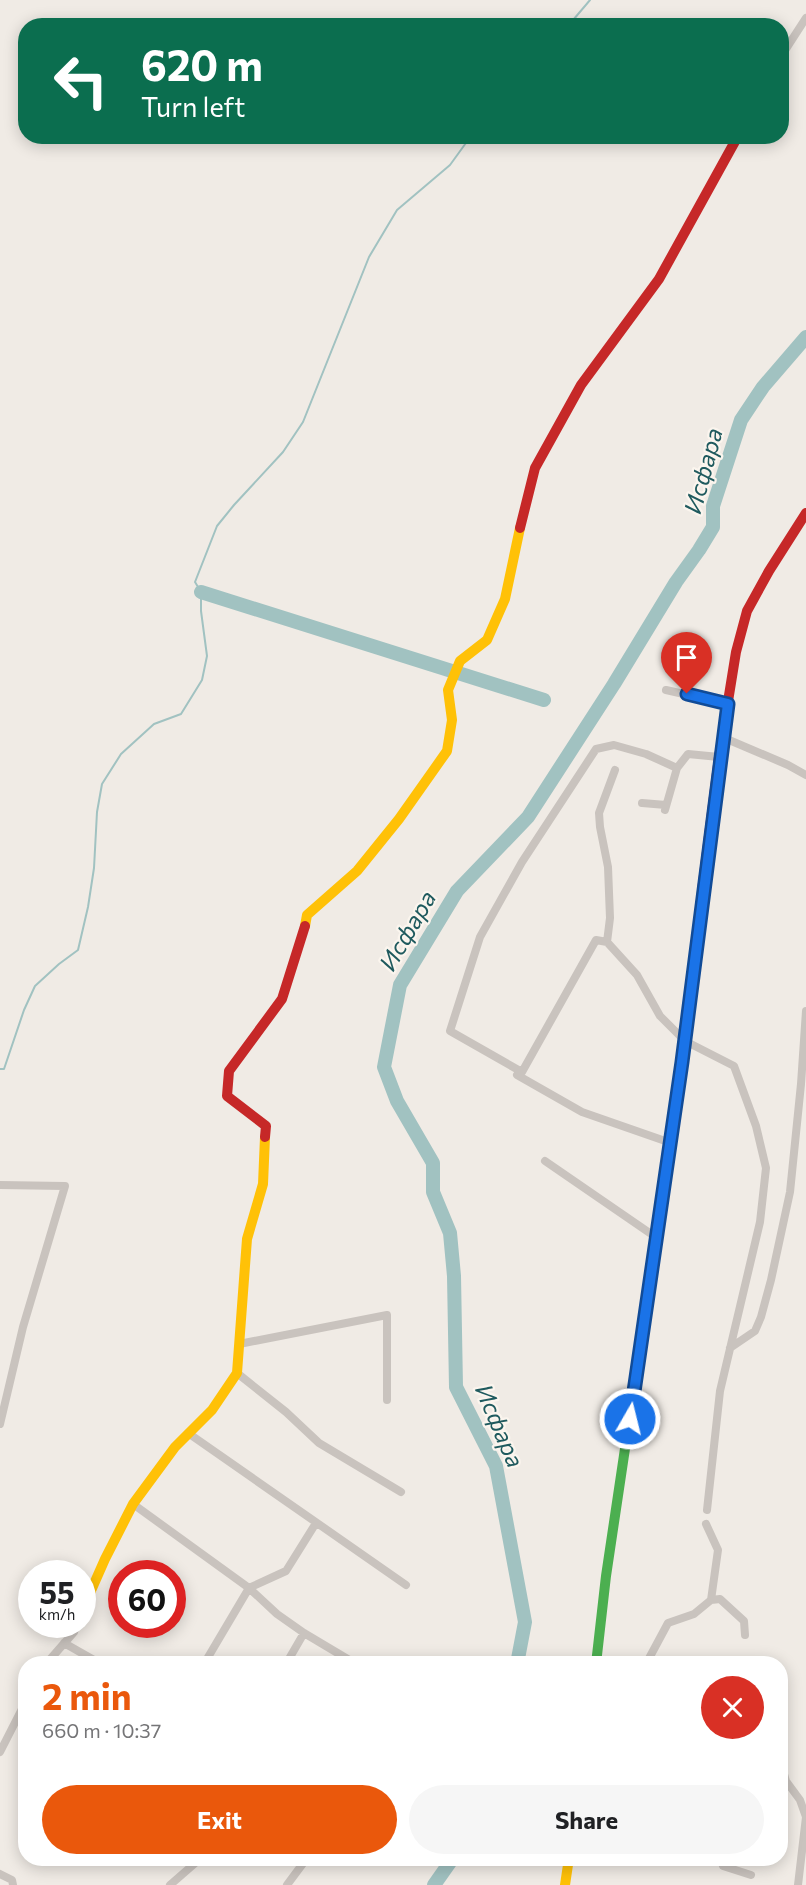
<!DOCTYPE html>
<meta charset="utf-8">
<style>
body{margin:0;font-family:Commissioner,sans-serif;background:#f6f6f6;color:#202124;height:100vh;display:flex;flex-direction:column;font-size:22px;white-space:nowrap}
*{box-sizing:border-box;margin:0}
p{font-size:20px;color:#757577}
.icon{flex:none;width:33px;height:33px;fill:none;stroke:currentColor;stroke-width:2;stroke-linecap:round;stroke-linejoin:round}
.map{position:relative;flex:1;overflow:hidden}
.sheet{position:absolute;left:18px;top:1656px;width:770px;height:210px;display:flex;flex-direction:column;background:#fff;border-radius:24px;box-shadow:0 3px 15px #0003}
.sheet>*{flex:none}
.banner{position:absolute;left:18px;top:18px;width:771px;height:126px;border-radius:24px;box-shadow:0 3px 15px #0003;background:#0b6e4f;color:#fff;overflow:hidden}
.speed{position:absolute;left:18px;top:1560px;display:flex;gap:12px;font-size:30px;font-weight:700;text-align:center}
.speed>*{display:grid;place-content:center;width:78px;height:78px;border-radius:50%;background:#fff;box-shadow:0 3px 15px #0003;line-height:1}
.speed small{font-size:15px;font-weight:400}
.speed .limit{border:9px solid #d22;background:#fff;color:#111}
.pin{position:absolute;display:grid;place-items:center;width:51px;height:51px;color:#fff;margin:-62px -26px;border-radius:50% 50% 50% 0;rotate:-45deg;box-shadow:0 0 6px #0007}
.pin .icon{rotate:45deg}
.me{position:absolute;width:66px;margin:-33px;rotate:8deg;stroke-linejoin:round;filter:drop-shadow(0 0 4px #0008)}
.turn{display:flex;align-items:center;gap:21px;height:126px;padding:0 24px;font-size:27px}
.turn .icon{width:78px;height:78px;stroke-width:2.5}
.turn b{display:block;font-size:42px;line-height:51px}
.round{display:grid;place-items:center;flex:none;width:63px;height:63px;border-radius:32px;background:#f6f6f6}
.overview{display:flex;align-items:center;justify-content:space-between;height:102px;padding:0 24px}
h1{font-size:36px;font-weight:700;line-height:45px;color:#ea580c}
.primary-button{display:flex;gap:12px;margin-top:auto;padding:12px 24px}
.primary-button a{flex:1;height:69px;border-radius:36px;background:#ea580c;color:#fff;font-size:24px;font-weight:700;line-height:69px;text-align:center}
.primary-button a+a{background:#f6f6f6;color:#202124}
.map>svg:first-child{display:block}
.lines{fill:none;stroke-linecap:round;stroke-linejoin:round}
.stream{stroke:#a1c2c1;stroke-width:2}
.river{stroke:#a1c2c1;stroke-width:14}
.street{stroke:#c9c3be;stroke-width:8}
.fast{stroke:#4caf50;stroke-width:10}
.slow{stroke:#ffc107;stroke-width:10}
.jam{stroke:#c62828;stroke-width:10}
.route-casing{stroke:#114b97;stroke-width:15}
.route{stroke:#1a73e8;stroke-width:10}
.labels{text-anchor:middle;stroke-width:4.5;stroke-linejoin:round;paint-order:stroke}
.water-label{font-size:24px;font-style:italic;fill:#1f5a5e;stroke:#fbf5ee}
</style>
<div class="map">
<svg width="806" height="1885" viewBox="0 0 806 1885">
<rect width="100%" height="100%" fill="#f0ebe5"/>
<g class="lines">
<path class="stream" d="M 568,26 L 590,0
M 0,1069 L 4,1069 L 24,1010 L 35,986 L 59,964 L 78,950 L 88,907 L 94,868 L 97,812 L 102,784 L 121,754 L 154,724 L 181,714 L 202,680 L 207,656 L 201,611 L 201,592 L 195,582 L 217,526 L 234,505 L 283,452 L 303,422 L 369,257 L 397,210 L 450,165 L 471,136"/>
<path class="river" d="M 201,592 L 544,700
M 517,1664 L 525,1622 L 496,1466 L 456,1387 L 454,1276 L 450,1233 L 433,1192 L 433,1163 L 397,1101 L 384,1067 L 400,985 L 457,891 L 528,817 L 614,684 L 676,582 L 699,550 L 713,527 L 713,506 L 741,420 L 763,387 L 806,337
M 434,1885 L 453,1858"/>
<path class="street" d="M 782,55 L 806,18
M 666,690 L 728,704
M 722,737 L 788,765 L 806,775
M 615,770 L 599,813 L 600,827 L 608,867 L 610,918 L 607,942 L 637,975 L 660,1016 L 685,1041 L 734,1066 L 756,1126 L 766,1168 L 760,1222 L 720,1391 L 707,1510
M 642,803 L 666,805
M 665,810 L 677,768
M 607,942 L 596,940 L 522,1072 L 517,1075 L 582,1112 L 671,1143
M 522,1072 L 450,1031 L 480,937 L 522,862 L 596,749 L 614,745 L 646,754 L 677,768 L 688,754 L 719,757
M 545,1161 L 657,1238
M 0,1185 L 65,1186 L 23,1327 L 0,1424
M 239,1344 L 387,1315 L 387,1400
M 730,1348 L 755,1331 L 761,1317 L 771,1280 L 790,1192 L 801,1084 L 806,1011
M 237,1373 L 286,1412 L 319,1443 L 401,1492
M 188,1433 L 406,1585
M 133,1504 L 249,1588 L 286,1571 L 316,1523
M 711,1600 L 720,1599 L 744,1621 L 745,1635
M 64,1643 L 101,1664
M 46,1664 L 74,1632 L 77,1624
M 204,1664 L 249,1588 L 277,1614 L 304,1633 L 356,1664
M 286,1664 L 304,1633
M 646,1664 L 668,1623 L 694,1614 L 711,1600 L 718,1550 L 706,1524
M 0,1752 L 26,1701
M 780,1760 L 786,1781 L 800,1800 L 806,1817 L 798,1885
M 721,1858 L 723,1866 L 751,1875
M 0,1874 L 12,1880 L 13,1885
M 170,1885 L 201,1858
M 287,1885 L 307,1858"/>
<path class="fast" d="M 596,1664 L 606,1576 L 647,1301"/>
<path class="slow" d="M 305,926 L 307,915 L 357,871 L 399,819 L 447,751 L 452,720 L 448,690 L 460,661 L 487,640 L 505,599 L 520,528
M 647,1301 L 671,1143 L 702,891
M 82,1611 L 105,1559 L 133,1504 L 175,1447 L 212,1410 L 237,1373 L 247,1239 L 263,1184 L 265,1137
M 565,1885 L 569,1858"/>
<path class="jam" d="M 520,528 L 535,468 L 581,385 L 659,279 L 738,136
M 702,891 L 719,757 L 736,652 L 747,611 L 769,571 L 806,513
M 265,1137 L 266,1126 L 227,1096 L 229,1071 L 282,999 L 305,926"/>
</g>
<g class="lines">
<g class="route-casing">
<path id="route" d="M 630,1419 L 682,1062 L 728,704 L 687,694"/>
</g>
<use href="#route" class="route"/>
</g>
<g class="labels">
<g class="water-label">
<text transform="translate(704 471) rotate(-75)" y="8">Исфара</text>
<text transform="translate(408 931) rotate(-60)" y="8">Исфара</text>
<text transform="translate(499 1426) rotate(67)" y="8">Исфара</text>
</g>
</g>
</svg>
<div class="speed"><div>55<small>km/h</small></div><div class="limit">60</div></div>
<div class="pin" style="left:687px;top:694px;background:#d93025"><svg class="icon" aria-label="arrive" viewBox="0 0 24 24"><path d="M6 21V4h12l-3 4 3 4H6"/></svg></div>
<svg class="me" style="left:630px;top:1419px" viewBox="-20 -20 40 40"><circle r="17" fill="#1a73e8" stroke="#fff" stroke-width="3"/><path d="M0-11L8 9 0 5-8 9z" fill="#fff"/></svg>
<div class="banner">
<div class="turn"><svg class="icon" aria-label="left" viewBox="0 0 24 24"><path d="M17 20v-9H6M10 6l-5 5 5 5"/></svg><div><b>620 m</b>Turn left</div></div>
</div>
<section class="sheet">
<div class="overview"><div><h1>2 min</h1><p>660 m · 10:37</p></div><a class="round" style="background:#d93025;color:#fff"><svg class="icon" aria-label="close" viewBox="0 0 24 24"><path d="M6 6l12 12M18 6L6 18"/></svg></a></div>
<div class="primary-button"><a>Exit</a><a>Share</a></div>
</section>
</div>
